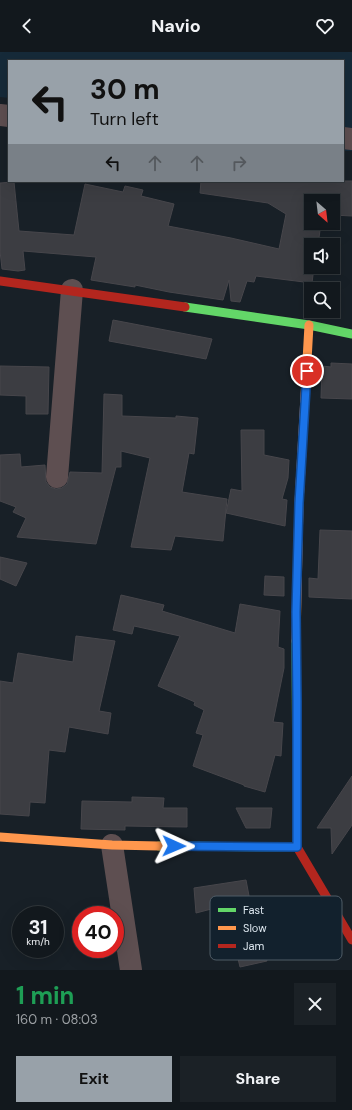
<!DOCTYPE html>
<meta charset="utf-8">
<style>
body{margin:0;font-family:"DM Sans",sans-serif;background:#1b2126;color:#f1f3f6;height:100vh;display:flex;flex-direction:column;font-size:15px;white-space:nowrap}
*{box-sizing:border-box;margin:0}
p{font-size:13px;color:#9ca0a4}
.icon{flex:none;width:22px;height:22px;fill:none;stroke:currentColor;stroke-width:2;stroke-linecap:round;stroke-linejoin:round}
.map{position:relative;height:918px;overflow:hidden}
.sheet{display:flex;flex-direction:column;background:#12181d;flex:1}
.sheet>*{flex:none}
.top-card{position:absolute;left:8px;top:8px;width:336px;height:122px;border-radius:0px;box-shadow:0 4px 16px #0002,0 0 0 1px #31373b;background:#98a1a9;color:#111;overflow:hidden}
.needle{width:26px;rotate:152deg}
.controls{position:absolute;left:304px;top:142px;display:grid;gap:8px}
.controls a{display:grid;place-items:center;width:36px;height:36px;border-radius:0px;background:#12181d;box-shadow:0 4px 16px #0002,0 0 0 1px #31373b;font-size:20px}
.speed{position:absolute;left:12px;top:854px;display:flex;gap:8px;font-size:20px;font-weight:700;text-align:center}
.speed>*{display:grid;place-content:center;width:52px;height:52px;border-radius:50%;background:#12181d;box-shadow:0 4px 16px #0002,0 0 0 1px #31373b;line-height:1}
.speed small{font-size:10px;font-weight:400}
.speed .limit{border:6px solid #d22;background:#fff;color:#111}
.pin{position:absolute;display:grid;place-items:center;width:34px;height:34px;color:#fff;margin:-17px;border:2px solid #fff;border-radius:50%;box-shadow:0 1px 4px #0007}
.me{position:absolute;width:44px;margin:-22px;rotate:91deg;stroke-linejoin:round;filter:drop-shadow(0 0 3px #0008)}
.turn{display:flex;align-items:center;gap:14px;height:84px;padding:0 16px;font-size:18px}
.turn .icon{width:52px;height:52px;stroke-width:2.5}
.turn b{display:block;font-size:28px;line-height:34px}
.lanes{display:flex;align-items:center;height:38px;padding:0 16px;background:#0003;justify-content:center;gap:20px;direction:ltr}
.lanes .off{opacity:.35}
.round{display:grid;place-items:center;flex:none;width:42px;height:42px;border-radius:0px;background:#1b2126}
.headline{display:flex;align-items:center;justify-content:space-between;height:68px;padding:0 16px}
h1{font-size:24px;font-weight:700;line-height:30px;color:#1e9e55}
.cta{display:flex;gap:8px;margin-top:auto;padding:8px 16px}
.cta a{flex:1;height:46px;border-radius:0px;background:#98a1a9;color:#111;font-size:16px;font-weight:700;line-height:46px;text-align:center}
.cta a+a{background:#1b2126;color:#f1f3f6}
header{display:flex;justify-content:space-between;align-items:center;height:52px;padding:0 16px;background:#12181d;font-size:18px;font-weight:700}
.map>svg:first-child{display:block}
.built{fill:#162a39}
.building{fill:#3c3d42;stroke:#47464b}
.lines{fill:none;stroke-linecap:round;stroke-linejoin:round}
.street{stroke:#5e4f51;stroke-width:22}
.fast{stroke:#63d668;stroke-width:9}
.slow{stroke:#ff974d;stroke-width:9}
.jam{stroke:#b3261e;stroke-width:9}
.route-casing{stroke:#114b97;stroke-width:10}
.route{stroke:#1a73e8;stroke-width:7}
.key{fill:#12212d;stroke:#4f5c67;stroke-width:1}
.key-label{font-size:11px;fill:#dde7ef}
</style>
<header><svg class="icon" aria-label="back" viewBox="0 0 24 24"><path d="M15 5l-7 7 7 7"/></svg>Navio<svg class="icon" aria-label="heart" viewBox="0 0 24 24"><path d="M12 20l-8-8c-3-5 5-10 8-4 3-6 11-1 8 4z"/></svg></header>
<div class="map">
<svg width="352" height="918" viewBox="0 0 352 918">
<rect width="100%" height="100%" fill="#182027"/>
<path class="built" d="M 0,0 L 352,0 L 352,99 L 343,99 L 343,9 L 9,9 L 9,46 L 0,45 Z"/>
<path class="building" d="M 201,129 L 352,129 L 352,164 L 333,163 L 333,149 L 311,149 L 311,171 L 321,171 L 318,193 L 311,193 L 311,215 L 314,215 L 312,231 L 256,224 L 254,230 L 247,229 L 240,250 L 231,249 L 229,228 L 223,248 L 169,240 L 135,233 L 135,235 L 91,228 L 96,205 L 23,199 L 25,218 L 18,219 L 2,217 L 0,199 L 0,131 L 14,130 L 19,179 L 74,183 L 85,132 L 123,140 L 125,134 L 143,138 L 141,144 L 174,152 L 168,174 L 231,186 L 279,197 L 286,162 L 268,151 L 200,141 Z
M 113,268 L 212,287 L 206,307 L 109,289 Z
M 331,311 L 352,312 L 352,347 L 321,346 L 322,314 L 331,315 Z
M 0,314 L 49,315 L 48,362 L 26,362 L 26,344 L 0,343 Z
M 104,342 L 122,343 L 122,364 L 176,366 L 176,364 L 198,366 L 194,402 L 189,401 L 182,440 L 227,447 L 223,489 L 175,484 L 171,498 L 131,495 L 150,406 L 121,399 L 121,415 L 116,415 L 96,492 L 17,485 L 26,466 L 13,460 L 16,455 L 0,449 L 0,403 L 20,402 L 21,415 L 45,413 L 46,430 L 50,435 L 56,437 L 62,436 L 67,432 L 70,420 L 102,421 Z
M 241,378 L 264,378 L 264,403 L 289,408 L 288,426 L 282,447 L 287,448 L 285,474 L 226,461 L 231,437 L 242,439 Z
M 320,478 L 352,479 L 352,547 L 309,545 L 309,526 L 318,527 Z
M 0,505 L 27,511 L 16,534 L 0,527 Z
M 265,524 L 284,525 L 284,544 L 264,543 Z
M 121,543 L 164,553 L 162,559 L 235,581 L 240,552 L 280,559 L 278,595 L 284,597 L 284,616 L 273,670 L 283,671 L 281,704 L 275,703 L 265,740 L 244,734 L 244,733 L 193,714 L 203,683 L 196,681 L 204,658 L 194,653 L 195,650 L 158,634 L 180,584 L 134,574 L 132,582 L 113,578 Z
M 76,584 L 115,589 L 99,659 L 111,661 L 108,682 L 69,675 L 65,700 L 49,698 L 45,751 L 30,750 L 29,764 L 0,762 L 0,629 L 13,631 L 18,601 L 73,610 Z
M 352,724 L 352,773 L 332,802 L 331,776 L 317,776 Z
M 132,745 L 164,746 L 163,756 L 187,756 L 187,775 L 125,774 L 125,778 L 81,777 L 82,749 L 132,750 Z
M 236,756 L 272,756 L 270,776 L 246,776 Z
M 246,828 L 250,849 L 253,849 L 267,909 L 240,915 L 230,873 L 222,874 L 219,855 L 196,861 L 194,836 Z"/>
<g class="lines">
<path class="street" d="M 0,63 L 9,64
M 343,86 L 352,87
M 57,425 L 72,238
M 112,793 L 131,918"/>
<path class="fast" d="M 185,255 L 309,273 L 352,282
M 296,589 L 297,765
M 159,794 L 297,795"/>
<path class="slow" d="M 296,589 L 299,451 L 309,273
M 0,785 L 112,793 L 159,794"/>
<path class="jam" d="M 0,229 L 185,255
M 297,765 L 297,795 L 352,888"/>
</g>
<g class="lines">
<g class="route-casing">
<path id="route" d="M 174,794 L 297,795 L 297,649 L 296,560 L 299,451 L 307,319"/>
</g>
<use href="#route" class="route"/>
</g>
<rect x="210" y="844" width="132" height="64" rx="6" class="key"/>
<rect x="218" y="856" width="18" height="4" fill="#63d668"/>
<rect x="218" y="874" width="18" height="4" fill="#ff974d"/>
<rect x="218" y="892" width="18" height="4" fill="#b3261e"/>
<g class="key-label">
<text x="243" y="862">Fast</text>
<text x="243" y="880">Slow</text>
<text x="243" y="898">Jam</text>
</g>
</svg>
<div class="controls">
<a><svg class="needle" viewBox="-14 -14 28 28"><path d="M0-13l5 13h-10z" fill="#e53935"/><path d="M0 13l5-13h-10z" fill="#9ca0a4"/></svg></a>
<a><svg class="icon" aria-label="sound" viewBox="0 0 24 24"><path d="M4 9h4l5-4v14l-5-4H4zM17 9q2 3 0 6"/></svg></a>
<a><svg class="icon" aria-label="search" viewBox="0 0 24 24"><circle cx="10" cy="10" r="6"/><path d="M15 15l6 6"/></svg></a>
</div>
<div class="speed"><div>31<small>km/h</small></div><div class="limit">40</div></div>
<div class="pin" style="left:307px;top:319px;background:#d93025"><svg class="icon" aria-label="arrive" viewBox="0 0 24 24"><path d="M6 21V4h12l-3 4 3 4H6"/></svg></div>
<svg class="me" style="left:174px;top:794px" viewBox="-20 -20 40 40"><path d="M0-17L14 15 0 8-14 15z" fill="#1a73e8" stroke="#fff" stroke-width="4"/></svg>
<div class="top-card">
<div class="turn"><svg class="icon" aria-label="left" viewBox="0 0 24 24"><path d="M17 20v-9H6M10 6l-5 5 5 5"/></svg><div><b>30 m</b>Turn left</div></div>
<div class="lanes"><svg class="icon" aria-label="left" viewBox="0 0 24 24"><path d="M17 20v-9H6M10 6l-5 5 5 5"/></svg><svg class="icon off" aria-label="ahead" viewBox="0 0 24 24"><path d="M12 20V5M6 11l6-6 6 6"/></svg><svg class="icon off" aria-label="ahead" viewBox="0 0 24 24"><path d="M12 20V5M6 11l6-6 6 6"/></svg><svg class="icon off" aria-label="right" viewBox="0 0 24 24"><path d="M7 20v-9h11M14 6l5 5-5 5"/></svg></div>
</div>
</div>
<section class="sheet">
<div class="headline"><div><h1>1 min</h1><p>160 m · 08:03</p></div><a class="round"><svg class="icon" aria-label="close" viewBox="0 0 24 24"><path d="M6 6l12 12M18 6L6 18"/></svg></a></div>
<div class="cta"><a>Exit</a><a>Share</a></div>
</section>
